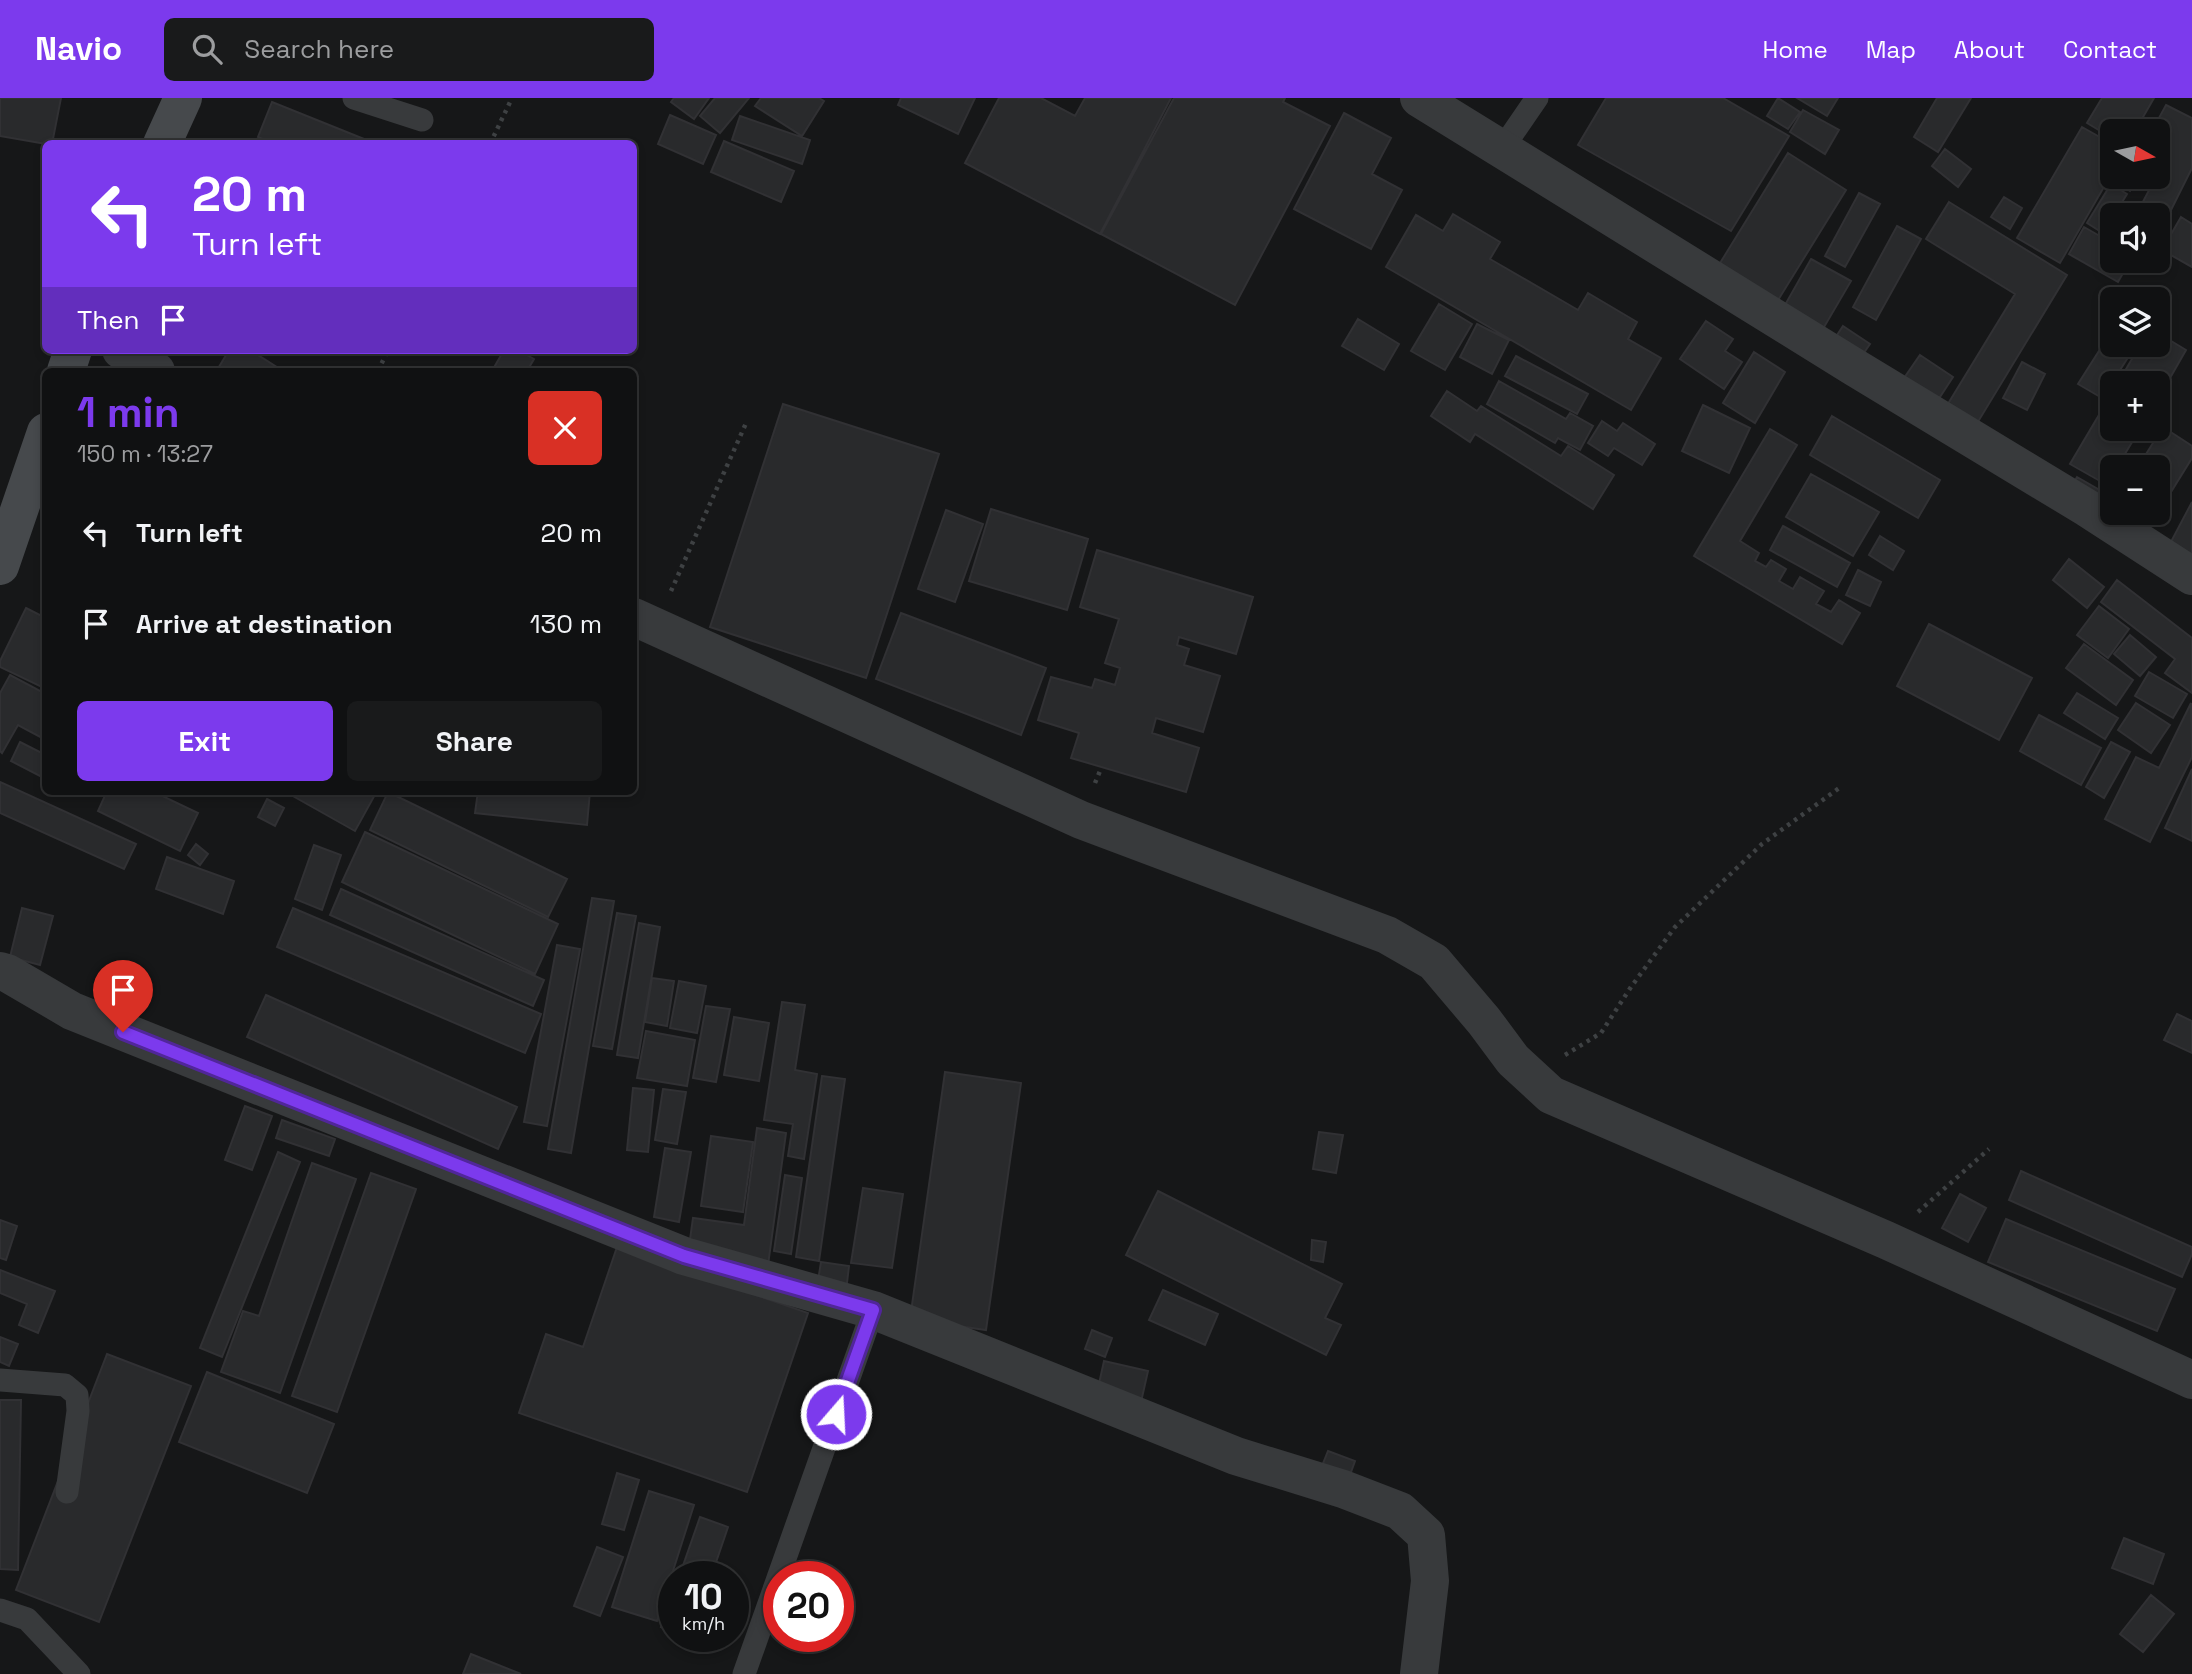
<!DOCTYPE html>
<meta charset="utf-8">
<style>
body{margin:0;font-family:"Space Grotesk",sans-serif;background:#191a1b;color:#f1f3f6;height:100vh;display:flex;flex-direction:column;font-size:26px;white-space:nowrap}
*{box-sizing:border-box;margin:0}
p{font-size:23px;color:#9c9d9f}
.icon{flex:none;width:38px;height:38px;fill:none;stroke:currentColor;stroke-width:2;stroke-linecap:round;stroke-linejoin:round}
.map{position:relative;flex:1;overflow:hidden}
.panel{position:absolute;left:42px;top:270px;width:595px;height:427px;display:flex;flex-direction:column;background:#101112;border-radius:10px;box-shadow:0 4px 10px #0003,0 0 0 2px #303132}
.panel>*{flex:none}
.top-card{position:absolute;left:42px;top:42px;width:595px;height:214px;border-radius:10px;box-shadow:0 4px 10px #0003,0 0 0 2px #303132;background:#7c3aed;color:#fff;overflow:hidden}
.needle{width:46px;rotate:99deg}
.tools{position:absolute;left:2100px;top:21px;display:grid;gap:14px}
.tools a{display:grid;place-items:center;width:70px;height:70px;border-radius:10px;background:#101112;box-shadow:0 4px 10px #0003,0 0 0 2px #303132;font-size:35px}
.speed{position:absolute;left:658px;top:1463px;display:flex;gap:14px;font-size:35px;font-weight:700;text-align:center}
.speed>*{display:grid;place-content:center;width:91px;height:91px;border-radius:50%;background:#101112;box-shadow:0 4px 10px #0003,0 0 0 2px #303132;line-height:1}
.speed small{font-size:18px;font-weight:400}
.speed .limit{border:10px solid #d22;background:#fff;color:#111}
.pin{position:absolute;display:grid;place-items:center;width:60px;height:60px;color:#fff;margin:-72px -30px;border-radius:50% 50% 50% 0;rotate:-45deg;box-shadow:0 0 7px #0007}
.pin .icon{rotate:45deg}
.me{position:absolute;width:77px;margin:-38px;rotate:19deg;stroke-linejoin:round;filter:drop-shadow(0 0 5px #0008)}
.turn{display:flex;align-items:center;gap:24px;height:147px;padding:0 35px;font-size:32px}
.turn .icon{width:91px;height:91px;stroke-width:2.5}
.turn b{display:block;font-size:49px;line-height:60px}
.then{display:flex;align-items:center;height:66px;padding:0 35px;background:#0003;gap:14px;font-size:26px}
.round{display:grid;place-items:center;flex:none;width:74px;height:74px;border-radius:10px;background:#191a1b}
.headline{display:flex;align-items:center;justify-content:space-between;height:119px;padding:0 35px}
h1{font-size:42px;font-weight:700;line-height:52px;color:#7c3aed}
.button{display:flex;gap:14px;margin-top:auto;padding:14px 35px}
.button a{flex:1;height:80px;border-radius:10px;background:#7c3aed;color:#fff;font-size:28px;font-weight:700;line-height:80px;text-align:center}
.button a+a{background:#191a1b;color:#f1f3f6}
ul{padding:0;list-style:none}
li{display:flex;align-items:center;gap:21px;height:91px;padding:0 35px}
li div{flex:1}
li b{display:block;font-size:26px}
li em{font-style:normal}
header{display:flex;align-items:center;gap:42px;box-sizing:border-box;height:98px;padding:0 35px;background:#7c3aed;color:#fff}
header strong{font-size:33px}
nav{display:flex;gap:38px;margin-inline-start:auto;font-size:24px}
.search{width:490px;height:63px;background:#191a1b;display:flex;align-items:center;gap:18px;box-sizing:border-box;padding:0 24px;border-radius:10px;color:#9c9d9f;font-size:26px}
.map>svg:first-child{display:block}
.building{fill:#292a2c;stroke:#313134;stroke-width:2}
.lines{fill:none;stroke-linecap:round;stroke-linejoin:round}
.path{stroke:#3e4143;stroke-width:4.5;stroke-dasharray:3.5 5;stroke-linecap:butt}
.lane{stroke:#383a3c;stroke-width:23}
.street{stroke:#383a3c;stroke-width:38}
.secondary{stroke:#46494c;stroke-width:38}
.route-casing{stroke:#51269a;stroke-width:18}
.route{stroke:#7c3aed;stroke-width:12}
</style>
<header>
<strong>Navio</strong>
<div class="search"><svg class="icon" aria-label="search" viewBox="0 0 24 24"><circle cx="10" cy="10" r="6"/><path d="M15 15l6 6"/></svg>Search here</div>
<nav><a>Home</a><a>Map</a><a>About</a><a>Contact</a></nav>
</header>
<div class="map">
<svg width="2192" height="1576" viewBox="0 0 2192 1576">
<rect width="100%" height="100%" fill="#161718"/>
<path class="building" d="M 0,0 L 61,0 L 52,46 L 46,46 L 0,38 Z
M 674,0 L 709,0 L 694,21 L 671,4 Z
M 715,0 L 749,0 L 720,35 L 700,18 Z
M 761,0 L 819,0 L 824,3 L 802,38 L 755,8 Z
M 901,0 L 975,0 L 958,36 L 898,7 Z
M 999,0 L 1041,0 L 1075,18 L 1085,0 L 1171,0 L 1100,136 L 965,65 Z
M 1174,0 L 1285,0 L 1283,4 L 1330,28 L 1235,207 L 1101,136 Z
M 1606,0 L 1723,0 L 1789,38 L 1731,133 L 1578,47 Z
M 1778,0 L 1800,14 L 1788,31 L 1767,18 Z
M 1797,0 L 1838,0 L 1827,18 Z
M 1937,0 L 1971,0 L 1938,54 L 1914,39 Z
M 2102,0 L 2154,0 L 2135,33 L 2112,33 L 2112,40 L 2087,25 Z
M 272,4 L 374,45 L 374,46 L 274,46 L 258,39 Z
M 2166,7 L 2192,20 L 2192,70 L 2158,138 L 2158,117 L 2136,117 L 2156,79 L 2158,79 L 2158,75 L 2166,59 L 2158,55 L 2158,33 L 2152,33 Z
M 1803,12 L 1839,32 L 1825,56 L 1790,34 Z
M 1344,15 L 1391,40 L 1372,76 L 1402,92 L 1371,151 L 1294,111 Z
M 670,17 L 716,37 L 703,66 L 658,46 Z
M 740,18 L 810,42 L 802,66 L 732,42 Z
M 2082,29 L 2112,46 L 2112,75 L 2060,165 L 2017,140 Z
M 724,43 L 794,73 L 781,104 L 711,74 Z
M 1945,51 L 1971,71 L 1958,89 L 1932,68 Z
M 1788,55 L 1846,92 L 1775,207 L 1717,170 Z
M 2113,79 L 2139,79 L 2130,93 L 2111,82 Z
M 2111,86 L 2127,96 L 2103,135 L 2087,125 Z
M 1859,95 L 1880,106 L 1845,169 L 1825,158 Z
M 2004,99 L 2022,110 L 2010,131 L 1991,119 Z
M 1949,104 L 2067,177 L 1973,332 L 1943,314 L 2015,196 L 1926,141 Z
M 1453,116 L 1500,144 L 1490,161 L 1578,212 L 1588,195 L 1637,224 L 1628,241 L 1661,260 L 1631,312 L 1386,169 L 1416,117 L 1443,133 Z
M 2181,119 L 2192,126 L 2192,169 L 2162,152 Z
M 1897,128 L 1921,141 L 1876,222 L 1853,209 Z
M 2084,129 L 2112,145 L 2112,163 L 2130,163 L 2118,184 L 2069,156 Z
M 1811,161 L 1851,183 L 1820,236 L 1781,214 Z
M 1439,206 L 1472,226 L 1445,272 L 1411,253 Z
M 1358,221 L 1399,246 L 1384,272 L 1342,248 Z
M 1706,223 L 1733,241 L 1725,253 L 1742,264 L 1724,291 L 1680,261 Z
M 1477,226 L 1509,242 L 1492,276 L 1460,259 Z
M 1843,228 L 1870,246 L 1856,266 L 1830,248 Z
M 2158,235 L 2186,252 L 2158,301 L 2158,285 L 2118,285 L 2140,247 L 2158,247 Z
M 2106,242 L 2129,258 L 2102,300 L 2078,286 Z
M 229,252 L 250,252 L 280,271 L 226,273 L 219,269 Z
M 504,252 L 518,252 L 534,261 L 527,273 L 492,273 Z
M 1754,254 L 1785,274 L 1755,325 L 1723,305 Z
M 1920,257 L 1953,279 L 1936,305 L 1902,283 Z
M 1516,258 L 1588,296 L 1577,316 L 1505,278 Z
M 2022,264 L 2045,276 L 2027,312 L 2003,300 Z
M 1499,283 L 1566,321 L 1570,315 L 1593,328 L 1580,352 L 1558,340 L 1555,345 L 1487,306 Z
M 1447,293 L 1477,313 L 1481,308 L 1561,358 L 1568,348 L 1614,377 L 1593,411 L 1475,336 L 1470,344 L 1431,318 Z
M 2112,295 L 2112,331 L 2140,331 L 2117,369 L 2112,369 L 2112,378 L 2107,387 L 2070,366 Z
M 783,306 L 939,356 L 866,580 L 710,529 Z
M 1703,307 L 1750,330 L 1729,375 L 1682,353 Z
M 1832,318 L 1940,382 L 1918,420 L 1810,357 Z
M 1602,323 L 1617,333 L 1623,325 L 1655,346 L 1642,367 L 1614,350 L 1608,358 L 1588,345 Z
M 2163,329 L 2192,348 L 2192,360 L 2145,436 L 2123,415 L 2158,415 L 2158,369 L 2138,369 Z
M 1770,331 L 1797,347 L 1740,443 L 1759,455 L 1755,463 L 1766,469 L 1771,462 L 1786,471 L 1779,483 L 1793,491 L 1800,479 L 1824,493 L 1816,506 L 1831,514 L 1839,502 L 1860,515 L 1842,546 L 1694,458 Z
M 1811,376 L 1879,414 L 1853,458 L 1786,419 Z
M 2077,379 L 2112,399 L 2112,405 L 2071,389 Z
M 2192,404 L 2192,472 L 2164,457 Z
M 991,411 L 1088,441 L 1067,512 L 969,483 Z
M 946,412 L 983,426 L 955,504 L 918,491 Z
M 1783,428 L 1850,465 L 1837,489 L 1770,452 Z
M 1880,438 L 1904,453 L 1893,472 L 1869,457 Z
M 1097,452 L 1253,499 L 1236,556 L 1179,539 L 1177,547 L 1189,551 L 1184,567 L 1220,578 L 1203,634 L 1156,620 L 1152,635 L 1199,650 L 1186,694 L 1071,660 L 1079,635 L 1038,622 L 1051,579 L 1092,590 L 1095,581 L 1115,587 L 1120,570 L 1105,565 L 1119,521 L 1080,509 Z
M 2069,461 L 2104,489 L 2087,510 L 2053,482 Z
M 1858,472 L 1881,484 L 1870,508 L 1846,497 Z
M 2117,482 L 2192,540 L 2192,595 L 2165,575 L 2175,561 L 2101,504 Z
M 2099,508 L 2129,531 L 2108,560 L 2077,537 Z
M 26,510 L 46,520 L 46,591 L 0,569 L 0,563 Z
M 901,515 L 1046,570 L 1021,637 L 876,581 Z
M 1929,526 L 2032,580 L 1999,642 L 1897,588 Z
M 2130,537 L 2156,559 L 2140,578 L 2114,556 Z
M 2084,546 L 2133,582 L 2116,607 L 2066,570 Z
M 2149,574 L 2187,596 L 2173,620 L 2135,598 Z
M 10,577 L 46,596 L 46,642 L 18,627 L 2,655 L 0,653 L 0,595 Z
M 2077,595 L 2118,620 L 2105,641 L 2064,615 Z
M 2136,605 L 2170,627 L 2151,655 L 2118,632 Z
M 2191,605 L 2192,659 L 2150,744 L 2105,721 L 2136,659 L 2159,670 Z
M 2039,617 L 2101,650 L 2081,687 L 2020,653 Z
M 20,644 L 46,657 L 46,681 L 11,663 Z
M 2111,644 L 2130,654 L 2104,700 L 2086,689 Z
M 2192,671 L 2192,743 L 2165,730 Z
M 0,684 L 136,746 L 124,771 L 0,715 Z
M 107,693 L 152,693 L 198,715 L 180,753 L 98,713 Z
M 284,693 L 377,693 L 355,733 Z
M 478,693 L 590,693 L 587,727 L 475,715 Z
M 388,694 L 567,781 L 548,819 L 370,732 Z
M 267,701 L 284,710 L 275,728 L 258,719 Z
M 365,734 L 558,826 L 535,876 L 342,784 Z
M 196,746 L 208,756 L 200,767 L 188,757 Z
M 314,747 L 341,757 L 322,812 L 295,801 Z
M 167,759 L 234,783 L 223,816 L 156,791 Z
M 341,791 L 544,882 L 533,908 L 330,817 Z
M 592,800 L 614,803 L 571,1055 L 548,1051 Z
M 22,810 L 53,818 L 40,867 L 10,859 Z
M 293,810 L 541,916 L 525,955 L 277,849 Z
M 617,815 L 636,818 L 612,951 L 593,948 Z
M 639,825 L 660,829 L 638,960 L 617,957 Z
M 557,847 L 580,851 L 547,1028 L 524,1024 Z
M 652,880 L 674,883 L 667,928 L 645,924 Z
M 679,883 L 706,888 L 697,935 L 670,930 Z
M 266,897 L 517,1009 L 498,1051 L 247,939 Z
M 782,904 L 805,907 L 795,972 L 817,976 L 804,1061 L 788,1058 L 793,1026 L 764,1022 Z
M 706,908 L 730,911 L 716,984 L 693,980 Z
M 2177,916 L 2192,923 L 2192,955 L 2164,942 Z
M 734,919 L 769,925 L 759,983 L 724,977 Z
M 646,933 L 695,942 L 687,988 L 637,980 Z
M 945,974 L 1021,985 L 986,1232 L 910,1221 Z
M 822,978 L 845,981 L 819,1163 L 796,1159 Z
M 633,990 L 654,992 L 648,1054 L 627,1052 Z
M 663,991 L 686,994 L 677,1046 L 655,1042 Z
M 245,1008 L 272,1018 L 252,1072 L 225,1062 Z
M 282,1022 L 335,1041 L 329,1058 L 276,1040 Z
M 757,1030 L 786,1035 L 768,1167 L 688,1156 L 693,1120 L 744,1127 Z
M 1319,1034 L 1343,1037 L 1336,1075 L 1313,1071 Z
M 711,1038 L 753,1044 L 743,1114 L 701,1108 Z
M 665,1050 L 691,1054 L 679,1124 L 654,1119 Z
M 278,1054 L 300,1064 L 222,1259 L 200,1250 Z
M 312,1065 L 356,1081 L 280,1295 L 221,1274 L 243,1213 L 259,1218 Z
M 2021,1073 L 2192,1149 L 2192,1156 L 2182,1179 L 2009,1102 Z
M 371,1075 L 416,1091 L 337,1314 L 292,1298 Z
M 785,1077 L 802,1080 L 791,1156 L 774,1153 Z
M 863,1090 L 903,1096 L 892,1170 L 851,1165 Z
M 1158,1093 L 1342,1186 L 1325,1220 L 1341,1227 L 1326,1257 L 1126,1157 Z
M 1960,1096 L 1986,1110 L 1968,1144 L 1942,1130 Z
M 2006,1121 L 2175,1191 L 2157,1233 L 1988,1164 Z
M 0,1122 L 17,1128 L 6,1162 L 0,1160 Z
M 1312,1142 L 1326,1144 L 1323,1164 L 1311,1162 Z
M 617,1149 L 808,1215 L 747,1394 L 519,1315 L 546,1236 L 583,1249 Z
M 821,1164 L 849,1168 L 846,1193 L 817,1189 Z
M 0,1172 L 55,1193 L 38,1235 L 19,1227 L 27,1206 L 0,1195 Z
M 1163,1192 L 1218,1216 L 1205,1247 L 1149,1222 Z
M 1092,1232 L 1112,1240 L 1105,1259 L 1085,1251 Z
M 0,1239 L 18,1246 L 9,1268 L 0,1264 Z
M 107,1256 L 191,1288 L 99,1524 L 16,1492 Z
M 1104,1263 L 1148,1273 L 1141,1304 L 1097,1295 Z
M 207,1274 L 334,1326 L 307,1395 L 179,1344 Z
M 0,1302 L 21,1302 L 18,1472 L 0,1471 Z
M 1328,1353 L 1355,1363 L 1346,1388 L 1318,1378 Z
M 617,1375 L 639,1382 L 624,1432 L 602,1426 Z
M 649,1393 L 694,1407 L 657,1523 L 612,1509 Z
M 700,1419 L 728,1429 L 711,1479 L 679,1479 Z
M 2124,1440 L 2164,1456 L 2153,1486 L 2112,1470 Z
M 597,1449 L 623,1459 L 600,1518 L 574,1508 Z
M 674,1493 L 674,1533 L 661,1529 Z
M 2151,1497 L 2174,1516 L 2143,1554 L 2120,1536 Z
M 471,1556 L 521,1576 L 463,1576 Z"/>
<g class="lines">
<path class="path" d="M 490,46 L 512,0
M 378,273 L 388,252
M 671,493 L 747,323
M 1095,685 L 1100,673
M 1565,957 L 1601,935 L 1631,889 L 1675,829 L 1762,746 L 1842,688
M 1918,1114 L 1989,1051"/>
<path class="lane" d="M 354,0 L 422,22
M 1502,51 L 1537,0
M 0,1282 L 65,1287 L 77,1297 L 78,1313 L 67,1394
M 0,1512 L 27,1521 L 79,1576
M 744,1576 L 873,1212"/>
<path class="street" d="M 1419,0 L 1854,269 L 2087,410 L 2192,478
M 121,252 L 156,273
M 634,519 L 1081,722 L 1387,837 L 1434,864 L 1484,923 L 1513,962 L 1551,997 L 1886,1142 L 2192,1282
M 0,873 L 7,875 L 72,913 L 684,1158 L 873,1212 L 1236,1358 L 1343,1391 L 1400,1413 L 1426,1437 L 1430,1483 L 1419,1576"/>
<path class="secondary" d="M 162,46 L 183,0
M 66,273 L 73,252
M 0,468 L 46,334"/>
</g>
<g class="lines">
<g class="route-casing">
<path id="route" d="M 123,934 L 684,1158 L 873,1212 L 836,1316"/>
</g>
<use href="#route" class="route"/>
</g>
</svg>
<div class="tools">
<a><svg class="needle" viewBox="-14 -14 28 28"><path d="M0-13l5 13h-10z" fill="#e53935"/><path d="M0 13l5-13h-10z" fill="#9c9d9f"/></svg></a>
<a><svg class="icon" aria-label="sound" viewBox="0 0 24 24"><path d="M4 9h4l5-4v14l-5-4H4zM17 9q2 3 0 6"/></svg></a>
<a><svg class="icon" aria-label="layers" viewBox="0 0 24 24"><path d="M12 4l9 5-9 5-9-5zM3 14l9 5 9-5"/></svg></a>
<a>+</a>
<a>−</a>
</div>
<div class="speed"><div>10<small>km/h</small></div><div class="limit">20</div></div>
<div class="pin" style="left:123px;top:934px;background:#d93025"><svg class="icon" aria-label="arrive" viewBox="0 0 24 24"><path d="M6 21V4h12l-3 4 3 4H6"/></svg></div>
<svg class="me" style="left:836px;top:1316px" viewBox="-20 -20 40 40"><circle r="17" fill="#7c3aed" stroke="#fff" stroke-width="3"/><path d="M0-11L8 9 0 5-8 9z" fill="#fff"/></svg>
<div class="top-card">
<div class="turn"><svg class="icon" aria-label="left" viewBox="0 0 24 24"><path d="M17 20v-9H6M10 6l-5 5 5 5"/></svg><div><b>20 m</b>Turn left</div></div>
<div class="then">Then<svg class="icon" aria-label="arrive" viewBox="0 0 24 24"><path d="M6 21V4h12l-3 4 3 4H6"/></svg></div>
</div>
<section class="panel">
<div class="headline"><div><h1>1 min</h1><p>150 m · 13:27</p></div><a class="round" style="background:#d93025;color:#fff"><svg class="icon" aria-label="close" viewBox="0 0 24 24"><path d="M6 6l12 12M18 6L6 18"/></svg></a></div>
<ul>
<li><svg class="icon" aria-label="left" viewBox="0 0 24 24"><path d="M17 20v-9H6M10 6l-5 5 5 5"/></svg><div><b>Turn left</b></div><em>20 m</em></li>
<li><svg class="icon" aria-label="arrive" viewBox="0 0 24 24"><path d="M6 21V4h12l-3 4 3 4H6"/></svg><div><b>Arrive at destination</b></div><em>130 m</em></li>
</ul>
<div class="button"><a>Exit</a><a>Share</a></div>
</section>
</div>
